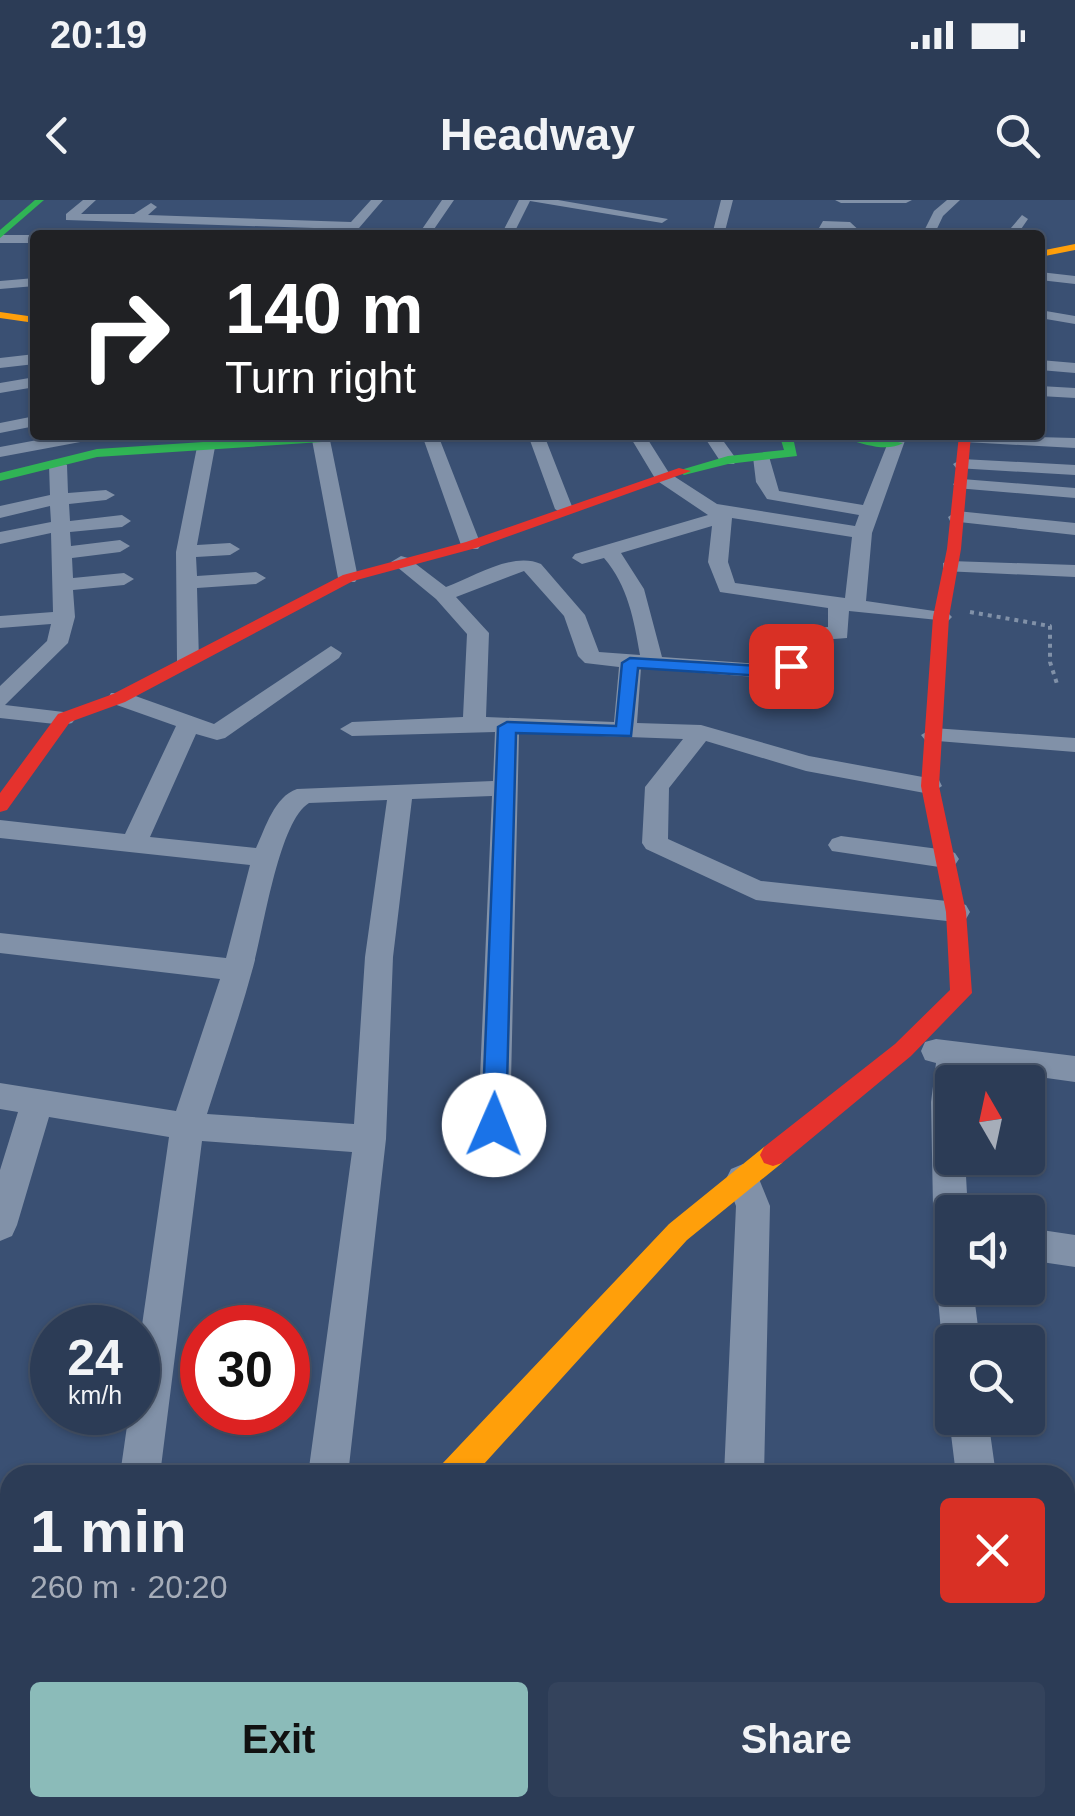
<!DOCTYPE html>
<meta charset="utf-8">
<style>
body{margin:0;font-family:Helvetica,sans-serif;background:#34435c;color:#f1f3f6;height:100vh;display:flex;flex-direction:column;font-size:38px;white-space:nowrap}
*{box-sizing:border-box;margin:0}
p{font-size:32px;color:#a6adb9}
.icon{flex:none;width:55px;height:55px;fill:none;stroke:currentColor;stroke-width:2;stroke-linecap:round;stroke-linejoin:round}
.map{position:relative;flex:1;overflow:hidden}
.drawer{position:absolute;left:0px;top:1265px;width:1075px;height:352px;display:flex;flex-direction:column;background:#2c3c56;border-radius:30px 30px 0 0;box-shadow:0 2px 8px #0004,0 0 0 2px #48566c}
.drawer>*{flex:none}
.guide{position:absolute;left:30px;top:30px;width:1015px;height:210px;border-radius:10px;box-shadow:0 2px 8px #0004,0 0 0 2px #48566c;background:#202124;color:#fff;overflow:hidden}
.needle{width:65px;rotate:351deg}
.tools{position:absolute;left:935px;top:865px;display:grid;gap:20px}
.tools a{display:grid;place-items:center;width:110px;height:110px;border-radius:10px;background:#2c3c56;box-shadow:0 2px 8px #0004,0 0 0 2px #48566c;font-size:50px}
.speed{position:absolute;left:30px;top:1105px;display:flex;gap:20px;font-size:50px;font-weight:700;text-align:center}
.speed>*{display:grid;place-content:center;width:130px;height:130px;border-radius:50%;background:#2c3c56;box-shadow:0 2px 8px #0004,0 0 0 2px #48566c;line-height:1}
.speed small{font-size:25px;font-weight:400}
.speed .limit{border:15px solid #d22;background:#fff;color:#111}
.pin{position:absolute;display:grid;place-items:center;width:85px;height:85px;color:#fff;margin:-42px;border-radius:20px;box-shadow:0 5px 15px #0006}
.me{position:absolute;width:110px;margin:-55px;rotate:1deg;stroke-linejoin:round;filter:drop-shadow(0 0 8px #0008)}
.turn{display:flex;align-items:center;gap:35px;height:210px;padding:0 30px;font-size:45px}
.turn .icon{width:130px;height:130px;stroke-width:2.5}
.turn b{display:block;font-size:70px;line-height:85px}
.round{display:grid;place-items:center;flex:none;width:105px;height:105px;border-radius:10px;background:#34435c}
.head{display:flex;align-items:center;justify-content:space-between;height:170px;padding:0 30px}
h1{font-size:60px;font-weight:700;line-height:75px}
.cta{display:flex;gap:20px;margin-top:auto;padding:20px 30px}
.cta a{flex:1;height:115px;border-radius:10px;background:#8bbbb9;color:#111;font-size:40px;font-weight:700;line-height:115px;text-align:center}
.cta a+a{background:#34435c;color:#f1f3f6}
.status{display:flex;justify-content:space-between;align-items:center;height:70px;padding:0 50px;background:#2c3c56;direction:ltr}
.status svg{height:28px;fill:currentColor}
header{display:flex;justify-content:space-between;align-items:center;height:130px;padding:0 30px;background:#2c3c56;font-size:45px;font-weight:700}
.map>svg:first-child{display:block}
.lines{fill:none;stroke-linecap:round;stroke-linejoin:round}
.path{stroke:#8191a8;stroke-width:4;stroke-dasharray:4 5;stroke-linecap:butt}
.street{fill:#8191a8;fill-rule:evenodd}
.fast{fill:#30b455;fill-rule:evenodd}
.slow{fill:#ff9f0a;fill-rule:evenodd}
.jam{fill:#e5322d;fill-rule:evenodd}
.route{fill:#1a73e8;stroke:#114b97;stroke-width:2.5}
</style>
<div class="status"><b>20:19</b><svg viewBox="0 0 49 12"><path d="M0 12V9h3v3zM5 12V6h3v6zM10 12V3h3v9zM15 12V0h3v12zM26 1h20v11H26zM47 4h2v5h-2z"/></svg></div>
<header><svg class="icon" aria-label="back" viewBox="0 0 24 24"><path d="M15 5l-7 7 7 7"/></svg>Headway<svg class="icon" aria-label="search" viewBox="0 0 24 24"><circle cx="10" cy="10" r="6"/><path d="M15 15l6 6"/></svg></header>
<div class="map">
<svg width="1075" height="1616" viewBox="0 0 1075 1616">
<rect width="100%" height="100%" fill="#3a5073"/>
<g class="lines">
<path class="path" d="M 970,412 L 1050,426 L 1050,462 L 1058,487"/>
<path class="street" d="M 83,0 L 96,0 L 81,14 L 134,14 L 151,3 L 157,7 L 148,15 L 351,22 L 371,0 L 383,0 L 353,35 L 340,35 L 344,29 L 66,20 L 66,14 Z
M 442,0 L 454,0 L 430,35 L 418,35 Z
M 519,0 L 558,0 L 668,19 L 662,23 L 530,1 L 513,35 L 501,35 Z
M 721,0 L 733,0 L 724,35 L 712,35 Z
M 835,0 L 912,0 L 906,3 L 841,3 Z
M 947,0 L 960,0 L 943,16 L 934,35 L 922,35 L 934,11 Z
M 1022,15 L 1028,19 L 1017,35 L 1005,35 Z
M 823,21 L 850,22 L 864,35 L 819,28 Z
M 0,35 L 35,35 L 35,43 L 0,43 Z
M 1040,72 L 1075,76 L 1075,84 L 1040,80 Z
M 35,78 L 35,86 L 0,89 L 0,81 Z
M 1040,110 L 1075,116 L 1075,124 L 1040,118 Z
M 35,154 L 35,164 L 0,168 L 0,158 Z
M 1040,160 L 1075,163 L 1075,173 L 1040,170 Z
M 35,177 L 35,187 L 0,193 L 0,183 Z
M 1040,186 L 1075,188 L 1075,198 L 1040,196 Z
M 35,216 L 35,226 L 0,233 L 0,223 Z
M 64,235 L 99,235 L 91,240 L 0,257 L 0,247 Z
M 422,235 L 438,235 L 481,345 L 478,349 L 464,349 L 461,345 Z
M 528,235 L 544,235 L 573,309 L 571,313 L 564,315 L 555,309 Z
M 629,235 L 645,235 L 669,273 L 717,304 L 855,326 L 859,315 L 767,299 L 756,282 L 753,257 L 768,253 L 779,291 L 863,305 L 891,235 L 907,235 L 872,333 L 866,401 L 948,413 L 952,417 L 948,421 L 849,411 L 847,438 L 808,441 L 799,471 L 780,479 L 641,468 L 637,523 L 701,525 L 809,556 L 939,580 L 942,586 L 930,594 L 806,571 L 706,541 L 669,588 L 668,639 L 761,681 L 956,702 L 966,705 L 970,712 L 966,719 L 956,722 L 756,700 L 646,649 L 642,643 L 645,587 L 683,539 L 519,533 L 510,925 L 506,935 L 494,939 L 482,935 L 478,925 L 492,596 L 412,599 L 393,757 L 386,939 L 348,1275 L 308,1275 L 352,952 L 202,941 L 160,1275 L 120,1275 L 129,1212 L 138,1212 L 138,1153 L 169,937 L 49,917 L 17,1025 L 12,1036 L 0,1041 L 0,970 L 18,912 L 0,909 L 0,883 L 176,911 L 220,779 L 0,753 L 0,733 L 226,758 L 250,665 L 0,638 L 0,620 L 125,634 L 176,526 L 111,503 L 108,498 L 111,493 L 127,493 L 214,524 L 331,446 L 342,453 L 339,458 L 225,538 L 217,540 L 196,534 L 150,637 L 256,648 C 266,627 274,597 297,589 L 493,581 L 495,532 L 352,536 L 340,529 L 352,522 L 463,517 L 467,434 L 436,399 L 391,362 L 401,356 L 408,358 L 446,387 C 473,377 513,351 541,364 L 585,415 L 599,452 L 640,455 C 634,420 628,386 604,358 L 582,364 L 572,358 L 575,354 L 708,315 L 656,280 ZM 732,318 L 852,337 L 845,398 L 735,383 L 728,362 ZM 712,326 L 708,362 L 720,392 L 828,408 L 828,427 L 791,430 L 781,463 L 776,465 L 662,457 L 644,389 L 621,353 ZM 524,371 L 564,416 L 578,456 L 585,463 L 619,467 L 614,522 L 486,517 L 489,433 L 456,397 ZM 387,600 L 365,757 L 354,924 L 207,914 C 222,866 239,819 252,771 C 263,734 278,622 309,603 Z
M 703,235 L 719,235 L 737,260 L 734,264 L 722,264 Z
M 958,235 L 1075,238 L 1075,248 L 965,242 L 959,241 Z
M 315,236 L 330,240 L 358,378 L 355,382 L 341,382 L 338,378 L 312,240 Z
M 206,242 L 215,247 L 197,345 L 230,343 L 240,349 L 230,355 L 196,357 L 197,376 L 256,372 L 266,378 L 256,384 L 197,388 L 199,461 L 188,468 L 177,461 L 176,352 L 197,247 Z
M 962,259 L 1075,265 L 1075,275 L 956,268 L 953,264 Z
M 58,260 L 67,265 L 68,293 L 106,290 L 115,295 L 106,300 L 69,304 L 70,321 L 122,315 L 131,321 L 122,327 L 70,332 L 71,346 L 120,340 L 130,346 L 120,352 L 72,358 L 73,378 L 124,373 L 134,379 L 124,385 L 73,390 L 75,417 L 68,443 L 5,505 L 72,513 L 76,518 L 72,523 L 64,525 L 0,518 L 0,486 L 47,441 L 51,424 L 0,428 L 0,416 L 53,412 L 51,333 L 0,344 L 0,332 L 51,322 L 50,306 L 0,318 L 0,306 L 50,295 L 49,265 Z
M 962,279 L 1075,288 L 1075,298 L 956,288 L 953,284 Z
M 957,311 L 1075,323 L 1075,335 L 950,321 L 948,317 Z
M 950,361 L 1075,365 L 1075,377 L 943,371 L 943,363 Z
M 933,528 L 1075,538 L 1075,552 L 925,540 L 921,535 Z
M 841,636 L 946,650 L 955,653 L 959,659 L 955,665 L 946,668 L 832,651 L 828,645 L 832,639 Z
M 936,839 L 1075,856 L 1075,882 L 967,867 L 965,882 L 952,882 L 952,958 L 965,958 L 968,1012 L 952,1012 L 952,1088 L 973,1088 L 980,1142 L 952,1142 L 952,1157 L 942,1142 L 937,1088 L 947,1074 L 939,1072 L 934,1060 L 931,902 L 936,863 L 925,860 L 921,851 L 925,842 Z
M 743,964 L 755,969 L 770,1006 L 764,1275 L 724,1275 L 736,1006 L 726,979 L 731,969 Z
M 1028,1028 L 1075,1035 L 1075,1067 L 1028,1060 Z
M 952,1210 L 952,1218 L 988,1218 L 996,1275 L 956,1275 L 949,1218 Z
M 439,1608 L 487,1608 L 486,1616 L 438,1616 Z
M 708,1608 L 756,1608 L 756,1616 L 708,1616 Z
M 988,1608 L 1036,1608 L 1037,1616 L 989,1616 Z"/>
<path class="fast" d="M 35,0 L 44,0 L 0,38 L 0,30 Z
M 310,235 L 373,235 L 367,239 L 97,257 L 0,281 L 0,273 L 97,249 Z
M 787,235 L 860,235 L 903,243 C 888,252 866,245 850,240 C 836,235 810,241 794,242 L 797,256 L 728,264 L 684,275 L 677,271 L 728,256 L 784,250 L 781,240 Z"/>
<path class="slow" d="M 1075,44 L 1075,50 L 1040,57 L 1040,51 Z
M 0,112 L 35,117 L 35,123 L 0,118 Z
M 773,944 L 782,947 L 786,955 L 782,963 L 687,1040 L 474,1275 L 438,1275 L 442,1264 L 669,1024 L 764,947 Z
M 44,1608 L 86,1608 L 83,1616 L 41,1616 Z"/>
<path class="jam" d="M 959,235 L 971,235 L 961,349 L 949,417 L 939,586 L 966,712 L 972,793 L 911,856 L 782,963 L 773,966 L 764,963 L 760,955 L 764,947 L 895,844 L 950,790 L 946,712 L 921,586 L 933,417 L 947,349 Z
M 679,268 L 691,271 L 476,348 L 353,381 L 125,502 L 70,522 L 7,610 L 0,612 L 0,593 L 58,514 L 113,494 L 343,375 L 466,342 Z"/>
</g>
<path class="route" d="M 630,458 L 778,467 L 791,461 L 800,466 L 780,477 L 638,468 L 631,536 L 516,533 L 506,925 L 503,933 L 494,936 L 485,933 L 482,925 L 498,527 L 507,522 L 616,526 L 622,463 Z"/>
</svg>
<div class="tools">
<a><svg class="needle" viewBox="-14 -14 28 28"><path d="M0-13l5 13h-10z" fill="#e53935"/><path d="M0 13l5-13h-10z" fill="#a6adb9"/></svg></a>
<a><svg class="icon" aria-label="sound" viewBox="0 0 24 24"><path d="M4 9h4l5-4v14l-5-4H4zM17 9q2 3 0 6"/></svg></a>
<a><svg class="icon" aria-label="search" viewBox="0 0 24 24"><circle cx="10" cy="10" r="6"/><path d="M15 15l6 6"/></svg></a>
</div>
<div class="speed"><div>24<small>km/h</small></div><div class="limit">30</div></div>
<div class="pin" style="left:791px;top:466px;background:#d93025"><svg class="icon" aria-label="arrive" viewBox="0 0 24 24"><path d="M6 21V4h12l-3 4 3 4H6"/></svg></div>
<svg class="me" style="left:494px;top:925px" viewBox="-20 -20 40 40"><circle r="19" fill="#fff"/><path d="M0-13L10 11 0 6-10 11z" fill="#1a73e8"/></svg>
<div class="guide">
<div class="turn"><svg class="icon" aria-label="right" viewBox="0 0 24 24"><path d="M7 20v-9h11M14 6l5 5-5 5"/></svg><div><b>140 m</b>Turn right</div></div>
</div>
<section class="drawer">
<div class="head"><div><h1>1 min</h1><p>260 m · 20:20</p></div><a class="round" style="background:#d93025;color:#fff"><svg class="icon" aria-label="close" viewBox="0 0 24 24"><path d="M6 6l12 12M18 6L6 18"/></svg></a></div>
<div class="cta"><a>Exit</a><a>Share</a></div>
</section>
</div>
